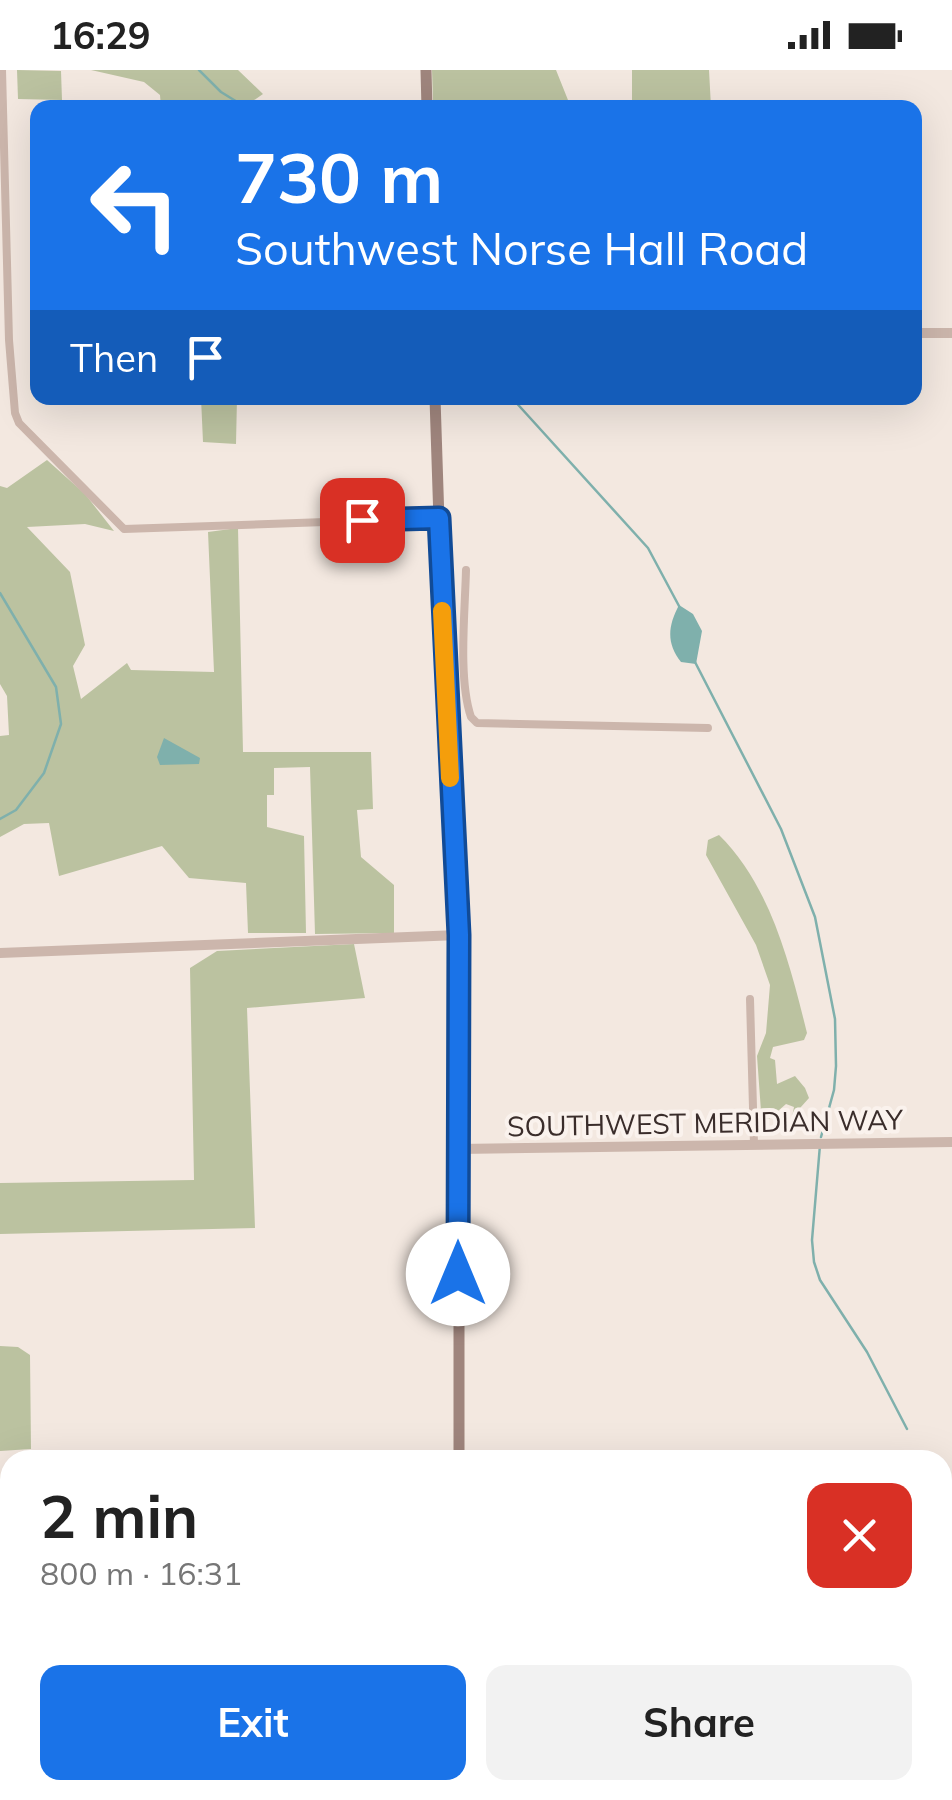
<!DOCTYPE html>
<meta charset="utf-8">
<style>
body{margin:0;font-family:Mulish,sans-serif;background:#f2f2f2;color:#222;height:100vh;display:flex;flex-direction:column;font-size:38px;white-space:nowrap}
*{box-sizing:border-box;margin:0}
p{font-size:32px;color:#767676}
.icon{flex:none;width:55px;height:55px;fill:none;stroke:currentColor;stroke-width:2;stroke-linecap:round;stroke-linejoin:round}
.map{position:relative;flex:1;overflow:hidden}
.sheet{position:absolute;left:0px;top:1380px;width:952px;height:350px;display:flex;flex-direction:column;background:#fff;border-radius:30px 30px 0 0;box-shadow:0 10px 40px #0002}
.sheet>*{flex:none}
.hud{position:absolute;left:30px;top:30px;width:892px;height:305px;border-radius:20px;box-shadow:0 10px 40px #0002;background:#1a73e8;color:#fff;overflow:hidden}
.pin{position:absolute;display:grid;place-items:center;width:85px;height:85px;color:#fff;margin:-42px;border-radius:20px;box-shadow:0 5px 15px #0006}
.me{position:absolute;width:110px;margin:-55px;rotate:0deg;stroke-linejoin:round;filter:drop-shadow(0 0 8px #0008)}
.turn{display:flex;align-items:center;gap:35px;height:210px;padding:0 40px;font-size:45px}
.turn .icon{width:130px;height:130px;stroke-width:2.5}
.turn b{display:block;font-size:70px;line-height:85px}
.then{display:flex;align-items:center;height:95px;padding:0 40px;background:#0003;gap:20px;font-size:38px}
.round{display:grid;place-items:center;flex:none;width:105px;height:105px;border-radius:20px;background:#f2f2f2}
.overview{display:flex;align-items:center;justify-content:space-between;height:170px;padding:0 40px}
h1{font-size:60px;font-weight:700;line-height:75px}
.primary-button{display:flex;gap:20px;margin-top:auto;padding:20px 40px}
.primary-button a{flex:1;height:115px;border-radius:20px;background:#1a73e8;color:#fff;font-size:40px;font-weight:700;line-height:115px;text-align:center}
.primary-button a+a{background:#f2f2f2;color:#222}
.status{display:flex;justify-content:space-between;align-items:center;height:70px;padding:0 50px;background:#fff;direction:ltr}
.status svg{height:28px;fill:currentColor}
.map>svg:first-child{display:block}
.green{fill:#bbc2a0}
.water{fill:#7fb0ac}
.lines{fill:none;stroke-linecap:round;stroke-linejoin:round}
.stream{stroke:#7fb0ac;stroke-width:2.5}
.minor{stroke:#ccb6ac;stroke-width:8}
.tertiary{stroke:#ccb6ac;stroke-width:10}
.secondary{stroke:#9f857d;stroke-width:11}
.route-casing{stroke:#114b97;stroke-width:25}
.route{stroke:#1a73e8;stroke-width:18}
.slow{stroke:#f59e0b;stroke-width:18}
.labels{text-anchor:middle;stroke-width:8;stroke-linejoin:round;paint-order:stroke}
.street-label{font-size:28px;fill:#3a2d2b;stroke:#faf2ed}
</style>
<div class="status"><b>16:29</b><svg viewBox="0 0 49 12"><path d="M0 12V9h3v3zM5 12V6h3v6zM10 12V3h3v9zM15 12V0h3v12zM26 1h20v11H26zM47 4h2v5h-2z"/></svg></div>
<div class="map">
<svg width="952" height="1730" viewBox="0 0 952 1730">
<rect width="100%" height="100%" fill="#f3e8e0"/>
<path class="green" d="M 17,0 L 61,1 L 62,30 L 18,29 Z
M 91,0 L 238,0 L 263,24 L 244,37 L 161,37 L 160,25 L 144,12 Z
M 432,0 L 556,0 L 570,35 L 455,38 L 433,31 Z
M 632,0 L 709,0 L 711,37 L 618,37 L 632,33 Z
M 201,328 L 237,328 L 236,374 L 203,372 Z
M 47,390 L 85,424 L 114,461 L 85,454 L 27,457 L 70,502 L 85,575 L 73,596 L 81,629 L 127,593 L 131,600 L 214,602 L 208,462 L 238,458 L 243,682 L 371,682 L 373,739 L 357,740 L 361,787 L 394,815 L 394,863 L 315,864 L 310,697 L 274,698 L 274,725 L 267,725 L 267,757 L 304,766 L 306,863 L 248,863 L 246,813 L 189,808 L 162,776 L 59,806 L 49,753 L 24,754 L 0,767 L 0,666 L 9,665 L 7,626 L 0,614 L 0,416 L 7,418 Z
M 719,765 C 771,816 790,895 807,963 L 804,970 L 773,977 L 770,988 L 775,990 L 777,1014 L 795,1006 L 805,1018 L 809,1028 L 792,1047 L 794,1037 L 786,1034 L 762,1055 L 757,986 L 766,963 L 770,915 L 756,875 L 706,785 L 708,770 Z
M 354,874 L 365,928 L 247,938 L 255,1158 L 0,1164 L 0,1113 L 194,1110 L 190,898 L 217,881 Z
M 0,1276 L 18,1277 L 30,1285 L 31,1379 L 0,1381 Z
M 0,1565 L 10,1567 L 10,1666 L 0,1683 Z
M 952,1724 L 952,1730 L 533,1730 L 537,1729 Z"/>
<path class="water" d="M 679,535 L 693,544 L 702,561 L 696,594 L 681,592 C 666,573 668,556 679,535 Z
M 164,668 L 200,688 L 199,694 L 160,695 L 157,687 Z"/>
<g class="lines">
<path class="stream" d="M 199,0 L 221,22 L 247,38
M 512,328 L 648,478 L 679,536
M 0,523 L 56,617 L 61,654 L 44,703 L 16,740 L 0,749
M 695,592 L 781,759 L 815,847 L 835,949 L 836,996 L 834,1020 L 821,1067
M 820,1075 L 812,1170 L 814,1192 L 820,1210 L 867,1282 L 907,1359"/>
<path class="minor" d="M 2,0 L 9,270 L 15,343 L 19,353 L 124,459 L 439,448
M 466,500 C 465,542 458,609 471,647 L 477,653 L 708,658
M 750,929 L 754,1074
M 0,1722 L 179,1720"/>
<path class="tertiary" d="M 915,263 L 952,263
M 0,883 L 459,865
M 459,1079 L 952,1072"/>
<path class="secondary" d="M 426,0 L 427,38
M 435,328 L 443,573 L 459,865 L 459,1390
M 459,1720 L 459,1730"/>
</g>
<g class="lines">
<g class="route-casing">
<path id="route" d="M 362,450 L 439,448 L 459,865 L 458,1204"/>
</g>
<use href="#route" class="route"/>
<path class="slow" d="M 442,541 L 450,708"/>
</g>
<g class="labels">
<g class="street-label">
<text transform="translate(705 1053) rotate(-1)" y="10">SOUTHWEST MERIDIAN WAY</text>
</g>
</g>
</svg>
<div class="pin" style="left:362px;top:450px;background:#d93025"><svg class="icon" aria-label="arrive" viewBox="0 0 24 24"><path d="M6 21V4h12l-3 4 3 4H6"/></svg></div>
<svg class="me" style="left:458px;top:1204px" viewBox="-20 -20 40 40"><circle r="19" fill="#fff"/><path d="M0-13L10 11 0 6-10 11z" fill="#1a73e8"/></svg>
<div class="hud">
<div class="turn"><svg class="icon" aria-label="left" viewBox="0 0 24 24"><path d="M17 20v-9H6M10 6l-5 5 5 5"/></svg><div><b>730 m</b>Southwest Norse Hall Road</div></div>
<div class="then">Then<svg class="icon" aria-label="arrive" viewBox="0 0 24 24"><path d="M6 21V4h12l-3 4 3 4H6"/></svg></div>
</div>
<section class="sheet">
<div class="overview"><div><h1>2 min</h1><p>800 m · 16:31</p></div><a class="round" style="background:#d93025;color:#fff"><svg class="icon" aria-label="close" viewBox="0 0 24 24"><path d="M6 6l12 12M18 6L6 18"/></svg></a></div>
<div class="primary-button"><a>Exit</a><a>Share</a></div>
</section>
</div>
